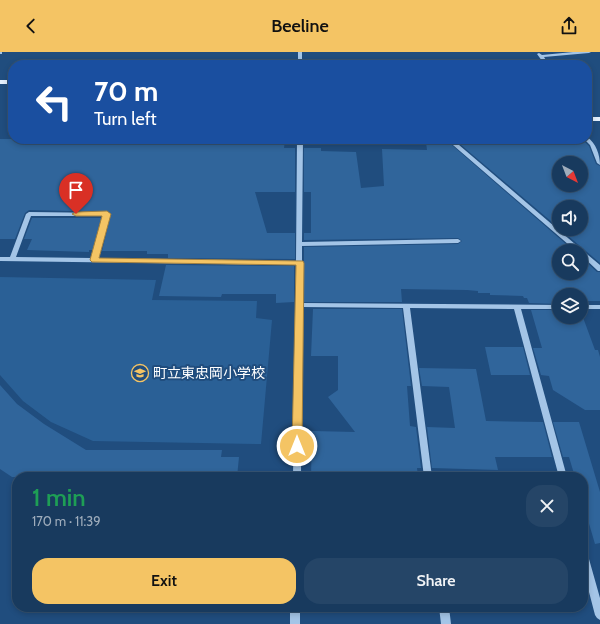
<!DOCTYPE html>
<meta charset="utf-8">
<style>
body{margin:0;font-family:Cabin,"Noto Sans JP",sans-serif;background:#254567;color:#f1f3f6;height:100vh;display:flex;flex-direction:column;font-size:15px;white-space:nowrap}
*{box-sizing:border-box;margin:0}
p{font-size:13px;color:#9fadbc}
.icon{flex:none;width:22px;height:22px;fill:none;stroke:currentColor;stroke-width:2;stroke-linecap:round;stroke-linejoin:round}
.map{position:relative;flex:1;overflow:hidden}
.sheet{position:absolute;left:12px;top:420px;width:576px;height:140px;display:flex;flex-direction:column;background:#183a5e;border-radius:16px;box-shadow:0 2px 6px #0003,0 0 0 1px #365473}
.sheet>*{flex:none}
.hud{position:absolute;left:8px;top:8px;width:584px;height:84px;border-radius:16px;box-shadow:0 2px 6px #0003,0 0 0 1px #365473;background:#1a4fa0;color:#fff;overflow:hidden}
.needle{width:26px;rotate:138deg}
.controls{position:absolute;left:552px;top:104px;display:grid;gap:8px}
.controls a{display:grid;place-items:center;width:36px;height:36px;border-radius:50%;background:#183a5e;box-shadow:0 2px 6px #0003,0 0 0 1px #365473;font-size:20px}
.pin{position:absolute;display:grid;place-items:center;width:34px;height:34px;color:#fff;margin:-41px -17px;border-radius:50% 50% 50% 0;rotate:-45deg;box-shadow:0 0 4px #0007}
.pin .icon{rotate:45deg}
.me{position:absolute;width:44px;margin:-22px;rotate:0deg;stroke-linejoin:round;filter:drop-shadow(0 0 3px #0008)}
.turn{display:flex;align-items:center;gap:14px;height:84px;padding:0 20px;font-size:18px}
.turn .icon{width:52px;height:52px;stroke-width:2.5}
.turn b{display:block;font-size:28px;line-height:34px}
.round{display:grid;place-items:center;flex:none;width:42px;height:42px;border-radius:16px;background:#254567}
.headline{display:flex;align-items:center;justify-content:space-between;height:68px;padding:0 20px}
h1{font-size:24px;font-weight:600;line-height:30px;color:#1e9e55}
.primary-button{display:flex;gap:8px;margin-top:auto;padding:8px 20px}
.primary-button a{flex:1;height:46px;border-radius:16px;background:#f4c464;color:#111;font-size:16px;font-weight:600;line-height:46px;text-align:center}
.primary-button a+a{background:#254567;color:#f1f3f6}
header{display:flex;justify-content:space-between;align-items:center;height:52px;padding:0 20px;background:#f4c464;color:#111;font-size:18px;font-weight:600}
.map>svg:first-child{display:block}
.green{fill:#2a6096}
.building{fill:#30659b;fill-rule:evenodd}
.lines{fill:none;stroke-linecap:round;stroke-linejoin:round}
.minor{fill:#a4c5e7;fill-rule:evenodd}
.major{fill:#e5f0fd;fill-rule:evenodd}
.route{fill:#f4c464;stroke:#9f7f41}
.labels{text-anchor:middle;stroke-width:4;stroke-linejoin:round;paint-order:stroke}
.poi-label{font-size:14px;fill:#fff;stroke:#204d7e;text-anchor:start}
</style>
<header><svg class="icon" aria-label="back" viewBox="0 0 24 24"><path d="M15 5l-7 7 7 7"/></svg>Beeline<svg class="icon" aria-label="share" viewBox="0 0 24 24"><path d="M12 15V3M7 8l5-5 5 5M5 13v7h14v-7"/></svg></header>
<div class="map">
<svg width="600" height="572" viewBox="0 0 600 572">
<rect width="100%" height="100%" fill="#204d7e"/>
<path class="green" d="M 0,225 L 156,228 L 152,248 L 257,249 L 256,266 L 272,268 L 261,392 L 93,389 L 51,370 L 23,349 L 0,323 Z"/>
<path class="building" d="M 0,87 L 285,88 L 284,96 L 295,96 L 295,140 L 255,140 L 267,181 L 295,181 L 295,207 L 168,206 L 168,202 L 147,202 L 147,199 L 102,199 L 111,162 L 109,160 L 29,158 L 25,161 L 15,187 L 0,187 Z
M 432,87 L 445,87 L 574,199 L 559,199 L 559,221 L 581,221 L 581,205 L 597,220 L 600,220 L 600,249 L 581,249 L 581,243 L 559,243 L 559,252 L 529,251 L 527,246 L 524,246 L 523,244 L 490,243 L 490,241 L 478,241 L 478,239 L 467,238 L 401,237 L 402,250 L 304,250 L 304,195 L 458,192 L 462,189 L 458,186 L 304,188 L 304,181 L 311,181 L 311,140 L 304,140 L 304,96 L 321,96 L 321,99 L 356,100 L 361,136 L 384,134 L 382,97 L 427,98 L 426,90 L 432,90 Z
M 454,87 L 582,87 L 589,94 L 596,112 L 600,114 L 600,211 L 560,177 L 581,177 L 581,155 L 559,155 L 559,176 ZM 559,111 L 581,111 L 581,133 L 559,133 Z
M 32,166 L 102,166 L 93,198 L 89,198 L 89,200 L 27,198 L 32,187 L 24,187 Z
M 166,213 L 294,214 L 294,250 L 276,251 L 276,242 L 222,242 L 221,245 L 159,244 Z
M 313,257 L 402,257 L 411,334 L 407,334 L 410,374 L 416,375 L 421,416 L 417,416 L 418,425 L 311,425 L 312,379 L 355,380 L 328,345 L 338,338 L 338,304 L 311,304 Z
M 531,258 L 559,258 L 559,265 L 581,265 L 581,260 L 595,298 L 598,298 L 600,305 L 600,358 L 585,358 L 553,338 L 549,324 L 541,323 L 533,296 L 542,296 Z
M 485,295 L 523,295 L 530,323 L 491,323 Z
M 419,316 L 476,317 L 486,369 L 543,370 L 552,405 L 495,405 L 498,418 L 432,416 L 427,375 L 455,376 L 449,335 L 422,334 Z
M 0,333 L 17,352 L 44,372 L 86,398 L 222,398 L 221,405 L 239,405 L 237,425 L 12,425 L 0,417 Z
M 553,370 L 579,370 L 600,440 L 600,491 L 595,492 L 583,451 L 583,425 L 575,425 L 569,405 L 563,405 Z"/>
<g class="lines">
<path class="minor" d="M 0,0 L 2,0 L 2,2 L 0,2 Z
M 298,0 L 302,0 L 302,13 L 298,13 Z
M 573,0 L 591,0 L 589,1 L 544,5 L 549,13 L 545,13 L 537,2 L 539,1 L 542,3 Z
M 587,85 C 596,91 600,103 600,113 L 597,111 L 590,93 L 584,87 L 587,87 Z
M 297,87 L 303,87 L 302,190 L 458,187 L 461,189 L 458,191 L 302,194 L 302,209 L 303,211 L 302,213 L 302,251 L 559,253 L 559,257 L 521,257 L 567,425 L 559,425 L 514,257 L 410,256 L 432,425 L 424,425 L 403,256 L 302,255 L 301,425 L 293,425 L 296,213 L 0,209 L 0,205 L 10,205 L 26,162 L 29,160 L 109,161 L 110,162 L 99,206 L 296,209 ZM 31,164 L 104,164 L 92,206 L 16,205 Z
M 446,87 L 452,87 L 582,198 L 600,213 L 600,219 L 598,219 L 581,203 L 581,199 L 576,199 Z
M 581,253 L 600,253 L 600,257 L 581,257 Z
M 583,496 L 586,497 L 587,500 L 600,546 L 600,568 L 597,566 L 595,563 L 583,517 Z
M 290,555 L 300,555 L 300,572 L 290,572 Z
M 439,555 L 449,555 L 451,572 L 441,572 Z"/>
<path class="major" d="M 0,28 L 13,28 L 13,32 L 0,32 Z
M 587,65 L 600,65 L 600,69 L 587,69 Z"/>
</g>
<path class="route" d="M 107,159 L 111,162 L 99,206 L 303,209 L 304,211 L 302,394 L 301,397 L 297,398 L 294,397 L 292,394 L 296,213 L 92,210 L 90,208 L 102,164 L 76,164 L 72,162 L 76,160 Z"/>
<defs>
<g id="school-ring" transform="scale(0.9)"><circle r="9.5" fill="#204d7e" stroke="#f4c464" stroke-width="1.5"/><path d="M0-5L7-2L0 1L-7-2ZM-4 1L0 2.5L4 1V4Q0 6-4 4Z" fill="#f4c464"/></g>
</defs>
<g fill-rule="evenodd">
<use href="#school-ring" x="140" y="321"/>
</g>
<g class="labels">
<g class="poi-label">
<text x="153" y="326">町立東忠岡小学校</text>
</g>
</g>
</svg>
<div class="controls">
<a><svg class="needle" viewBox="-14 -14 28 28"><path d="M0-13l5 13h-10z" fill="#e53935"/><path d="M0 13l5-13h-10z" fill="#9fadbc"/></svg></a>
<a><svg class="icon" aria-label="sound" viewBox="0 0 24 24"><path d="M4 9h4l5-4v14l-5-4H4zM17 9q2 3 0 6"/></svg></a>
<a><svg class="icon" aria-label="search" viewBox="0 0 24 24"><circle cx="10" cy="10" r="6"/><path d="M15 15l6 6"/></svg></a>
<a><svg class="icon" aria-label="layers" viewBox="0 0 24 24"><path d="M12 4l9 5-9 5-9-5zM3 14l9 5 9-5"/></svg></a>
</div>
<div class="pin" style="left:76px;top:162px;background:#d93025"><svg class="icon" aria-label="arrive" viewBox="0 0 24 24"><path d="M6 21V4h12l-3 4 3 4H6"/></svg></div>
<svg class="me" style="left:297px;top:394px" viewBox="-20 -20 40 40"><circle r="17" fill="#f4c464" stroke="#fff" stroke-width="3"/><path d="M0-11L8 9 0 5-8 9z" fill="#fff"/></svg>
<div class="hud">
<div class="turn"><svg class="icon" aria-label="left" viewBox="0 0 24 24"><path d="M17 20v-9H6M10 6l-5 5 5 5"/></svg><div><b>70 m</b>Turn left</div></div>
</div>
<section class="sheet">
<div class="headline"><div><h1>1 min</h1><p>170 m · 11:39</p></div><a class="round"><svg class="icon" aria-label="close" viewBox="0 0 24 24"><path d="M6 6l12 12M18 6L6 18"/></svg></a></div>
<div class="primary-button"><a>Exit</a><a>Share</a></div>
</section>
</div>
